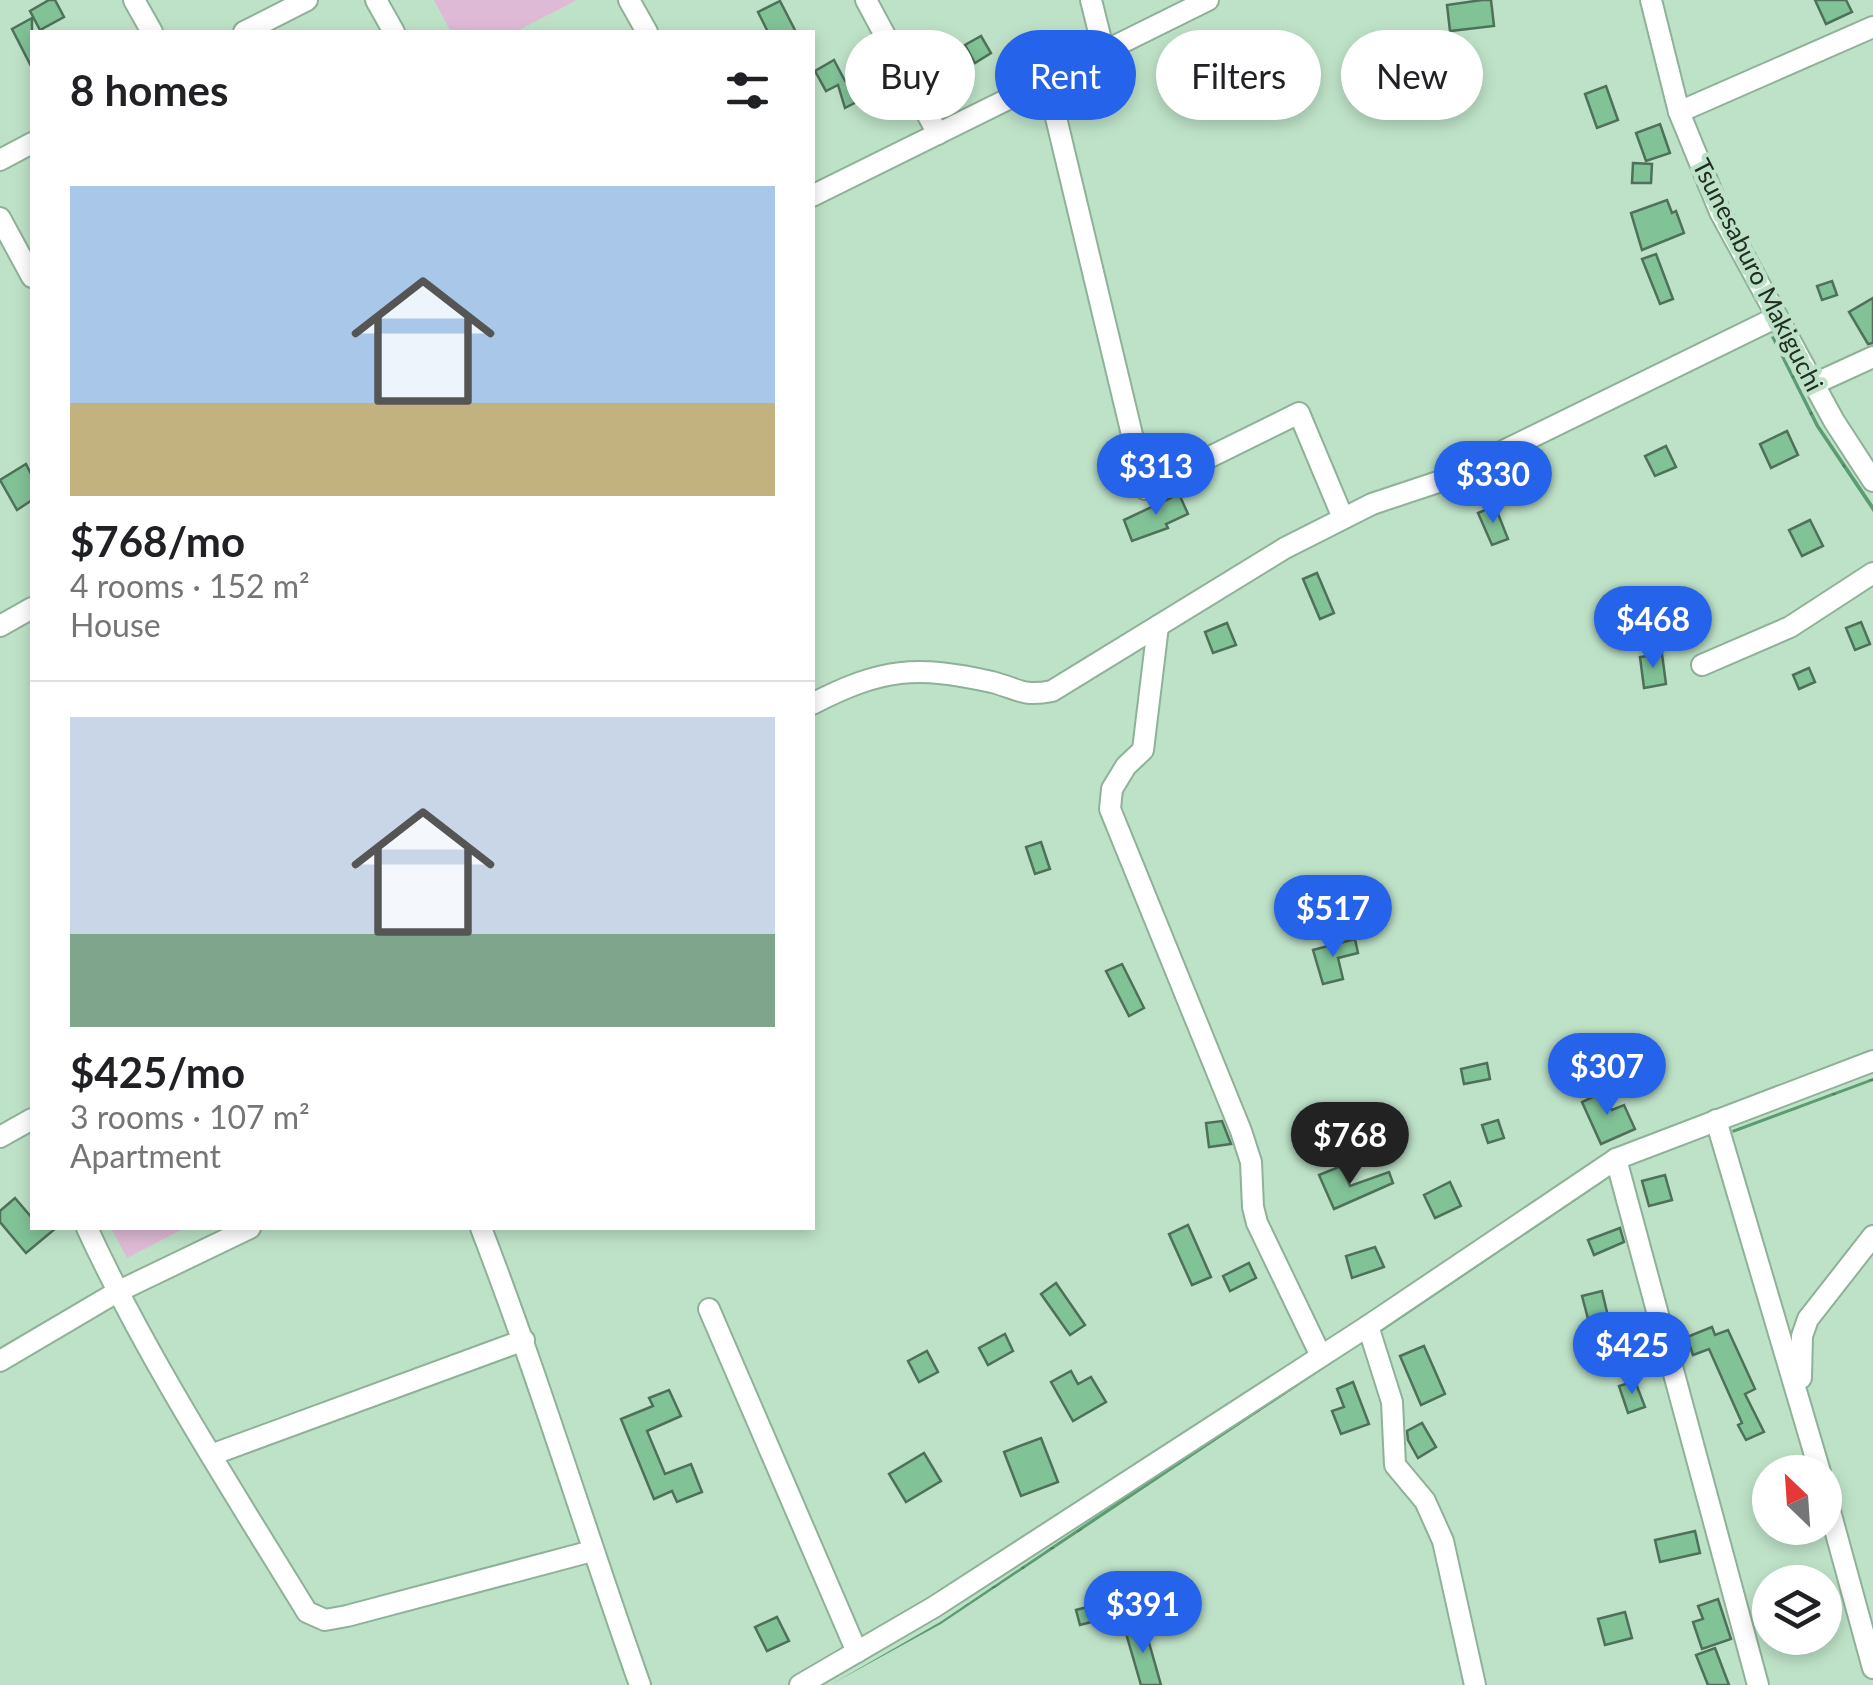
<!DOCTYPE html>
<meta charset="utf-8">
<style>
:root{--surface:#fff;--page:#f6f6f6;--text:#202124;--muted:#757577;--line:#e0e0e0;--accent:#2563eb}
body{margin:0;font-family:Lato,sans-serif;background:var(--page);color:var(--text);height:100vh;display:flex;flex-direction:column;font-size:38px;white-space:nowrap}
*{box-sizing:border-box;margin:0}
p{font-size:32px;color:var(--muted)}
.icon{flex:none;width:55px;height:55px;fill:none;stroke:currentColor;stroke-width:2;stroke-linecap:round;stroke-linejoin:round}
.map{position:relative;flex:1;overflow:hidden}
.sheet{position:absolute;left:30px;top:30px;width:785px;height:1200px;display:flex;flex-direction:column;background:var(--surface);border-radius:0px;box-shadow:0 5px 15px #0003}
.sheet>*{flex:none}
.hud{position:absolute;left:845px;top:30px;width:878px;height:90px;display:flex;gap:20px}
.needle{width:65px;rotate:335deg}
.controls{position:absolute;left:1752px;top:1455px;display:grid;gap:20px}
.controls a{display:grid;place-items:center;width:90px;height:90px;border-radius:50%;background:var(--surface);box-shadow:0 5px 15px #0003;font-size:50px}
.price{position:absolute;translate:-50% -85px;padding:0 22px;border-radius:35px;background:var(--accent);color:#fff;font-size:32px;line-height:65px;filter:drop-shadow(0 2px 5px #0008)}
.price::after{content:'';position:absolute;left:50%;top:60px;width:30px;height:22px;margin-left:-15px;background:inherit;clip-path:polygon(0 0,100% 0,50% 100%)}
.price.on{background:#222;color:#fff}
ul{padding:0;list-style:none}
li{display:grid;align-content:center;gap:20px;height:530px;padding:0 40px}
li+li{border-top:2px solid var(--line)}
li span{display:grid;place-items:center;height:310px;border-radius:0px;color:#555}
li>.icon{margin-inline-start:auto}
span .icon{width:180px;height:180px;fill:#fffc;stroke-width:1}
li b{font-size:42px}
h2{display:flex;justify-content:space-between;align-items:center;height:120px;padding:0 40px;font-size:42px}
.pill{padding:0 35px;border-radius:45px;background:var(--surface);box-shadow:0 5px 15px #0003;font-size:35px;line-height:90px}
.pill.on{background:var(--accent);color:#fff}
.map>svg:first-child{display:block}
.park{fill:#debad6}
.water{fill:url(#water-ripples)}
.building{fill:#82c297;stroke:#4f7059;stroke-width:2.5}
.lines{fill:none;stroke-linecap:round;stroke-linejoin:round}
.minor-casing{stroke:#8eb198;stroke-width:24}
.minor{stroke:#fff;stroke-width:20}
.labels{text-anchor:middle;stroke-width:9;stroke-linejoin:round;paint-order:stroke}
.street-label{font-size:25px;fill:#202e24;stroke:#bee2c8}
</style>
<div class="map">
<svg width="1873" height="1685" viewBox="0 0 1873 1685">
<defs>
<pattern id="water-ripples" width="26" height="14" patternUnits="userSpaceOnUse" patternTransform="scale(2.5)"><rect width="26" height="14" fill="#5d9c73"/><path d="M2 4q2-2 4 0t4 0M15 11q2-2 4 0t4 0" fill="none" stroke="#4c805e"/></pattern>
</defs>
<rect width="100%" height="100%" fill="#bee2c8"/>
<g class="park">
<path d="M 434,0 L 577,0 L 515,32 L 451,32 Z"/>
<path d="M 111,1228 L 185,1228 L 127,1258 Z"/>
</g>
<g class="water">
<path d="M 1774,336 L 1819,425 L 1873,505 L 1873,512 L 1816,427 L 1771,337 Z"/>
<path d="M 1873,1078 L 1873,1081 L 1733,1133 L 1732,1130 Z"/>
<path d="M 1606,1179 L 1606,1180 L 1381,1332 L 1380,1331 Z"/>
<path d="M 1362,1343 L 941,1624 L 830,1685 L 940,1622 L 1131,1493 Z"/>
</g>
<g class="building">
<path d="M 49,0 L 55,0 L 64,17 L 40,30 L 30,11 Z"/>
<path d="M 1482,0 L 1491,0 L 1494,26 L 1450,31 L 1447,5 Z"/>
<path d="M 1815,0 L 1846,0 L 1852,12 L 1826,24 Z"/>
<path d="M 780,1 L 796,32 L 768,32 L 758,12 Z"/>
<path d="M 32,18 L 32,68 L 12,29 Z"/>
<path d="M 981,36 L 991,53 L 975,63 L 965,45 Z"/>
<path d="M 1039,39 L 1051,62 L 1036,70 L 1024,46 Z"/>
<path d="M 834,60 L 845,81 L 852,78 L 862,99 L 845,108 L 838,85 L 826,91 L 815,71 Z"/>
<path d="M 1606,86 L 1618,120 L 1597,128 L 1585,94 Z"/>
<path d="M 1660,124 L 1670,153 L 1646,161 L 1636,133 Z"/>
<path d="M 1633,163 L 1652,164 L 1651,183 L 1632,183 Z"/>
<path d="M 1667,200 L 1672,213 L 1676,211 L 1684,233 L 1642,250 L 1631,213 Z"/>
<path d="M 1656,254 L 1673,299 L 1660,304 L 1642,259 Z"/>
<path d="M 1832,281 L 1837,295 L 1822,300 L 1817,286 Z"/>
<path d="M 1873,298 L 1873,343 L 1868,344 L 1849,312 Z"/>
<path d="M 1787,431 L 1798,455 L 1771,468 L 1760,444 Z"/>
<path d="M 1666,446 L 1676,467 L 1655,476 L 1645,456 Z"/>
<path d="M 26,464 L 32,476 L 32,500 L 17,510 L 0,480 Z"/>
<path d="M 1179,494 L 1188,514 L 1166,524 L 1168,528 L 1132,541 L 1124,520 Z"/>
<path d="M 1495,506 L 1508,539 L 1492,545 L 1478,513 Z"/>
<path d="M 1810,520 L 1823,546 L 1802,556 L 1789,530 Z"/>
<path d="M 1317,573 L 1334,613 L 1320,619 L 1303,579 Z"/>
<path d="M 1861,622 L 1870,644 L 1855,650 L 1846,628 Z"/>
<path d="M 1227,623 L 1236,645 L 1213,653 L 1205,632 Z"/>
<path d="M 1662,654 L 1666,684 L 1644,688 L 1640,657 Z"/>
<path d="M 1809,668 L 1815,682 L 1799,689 L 1793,675 Z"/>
<path d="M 1041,842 L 1050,869 L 1035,874 L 1026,847 Z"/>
<path d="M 1355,939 L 1358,953 L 1338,958 L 1343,979 L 1323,984 L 1313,950 Z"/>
<path d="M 1122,964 L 1144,1008 L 1129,1016 L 1106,971 Z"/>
<path d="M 1487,1063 L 1490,1079 L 1464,1084 L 1461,1069 Z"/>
<path d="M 1603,1092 L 1612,1110 L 1624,1105 L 1635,1129 L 1601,1144 L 1582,1102 Z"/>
<path d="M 1498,1120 L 1504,1138 L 1488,1143 L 1482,1125 Z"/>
<path d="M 1222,1121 L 1231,1144 L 1209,1147 L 1206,1123 Z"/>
<path d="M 1341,1166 L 1350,1186 L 1389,1172 L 1393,1183 L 1334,1209 L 1319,1175 Z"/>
<path d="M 1665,1175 L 1672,1200 L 1649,1206 L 1642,1181 Z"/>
<path d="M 1450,1182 L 1461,1206 L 1435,1218 L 1424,1195 Z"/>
<path d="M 15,1198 L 32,1218 L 32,1228 L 56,1228 L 26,1253 L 0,1222 L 0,1211 Z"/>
<path d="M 1188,1225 L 1211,1277 L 1192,1285 L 1169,1234 Z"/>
<path d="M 1620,1228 L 1624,1242 L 1594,1255 L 1588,1240 Z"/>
<path d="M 1375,1247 L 1384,1267 L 1352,1278 L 1346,1256 Z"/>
<path d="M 1249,1263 L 1256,1278 L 1230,1291 L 1223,1276 Z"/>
<path d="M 1056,1283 L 1085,1325 L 1070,1335 L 1041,1294 Z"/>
<path d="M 1602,1291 L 1611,1329 L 1592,1334 L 1582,1296 Z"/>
<path d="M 1712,1327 L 1715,1335 L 1728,1330 L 1755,1389 L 1745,1394 L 1764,1432 L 1746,1440 L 1738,1425 L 1742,1423 L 1709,1349 L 1693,1355 L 1687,1337 Z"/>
<path d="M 1005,1334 L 1013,1351 L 988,1365 L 979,1348 Z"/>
<path d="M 1650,1337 L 1657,1362 L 1637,1368 L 1639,1373 L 1625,1377 L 1616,1347 Z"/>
<path d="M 1424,1346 L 1445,1394 L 1421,1405 L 1400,1356 Z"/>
<path d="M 927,1351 L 938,1372 L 919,1382 L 908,1361 Z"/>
<path d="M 1071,1371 L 1078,1384 L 1091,1377 L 1106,1402 L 1073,1421 L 1051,1382 Z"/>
<path d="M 1635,1381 L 1645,1407 L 1628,1413 L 1619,1386 Z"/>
<path d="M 1353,1382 L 1369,1424 L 1341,1434 L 1332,1411 L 1344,1407 L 1337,1389 Z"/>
<path d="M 669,1390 L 681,1416 L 647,1431 L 665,1474 L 691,1464 L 702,1492 L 677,1502 L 672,1491 L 654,1499 L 621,1419 L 653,1406 L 649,1398 Z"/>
<path d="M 1422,1423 L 1436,1447 L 1418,1458 L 1408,1440 L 1407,1431 Z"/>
<path d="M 1041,1438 L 1058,1482 L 1021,1496 L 1004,1452 Z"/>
<path d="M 924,1453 L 941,1481 L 906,1502 L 889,1474 Z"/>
<path d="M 1695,1531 L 1700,1553 L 1660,1562 L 1655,1540 Z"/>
<path d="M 1718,1599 L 1731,1639 L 1702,1649 L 1693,1622 L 1703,1619 L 1698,1606 Z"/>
<path d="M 1091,1606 L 1095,1621 L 1080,1625 L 1076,1610 Z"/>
<path d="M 1625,1612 L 1632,1638 L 1605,1645 L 1598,1619 Z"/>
<path d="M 777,1617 L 789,1641 L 767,1651 L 755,1627 Z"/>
<path d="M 1144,1625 L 1161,1685 L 1141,1685 L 1125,1630 Z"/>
<path d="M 1715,1648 L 1729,1685 L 1708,1685 L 1696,1655 Z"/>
</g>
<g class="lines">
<defs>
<g id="minor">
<path d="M 134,0 L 152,32"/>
<path d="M 376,0 L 394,32"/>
<path d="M 629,0 L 647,32"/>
<path d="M 866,0 L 938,134"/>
<path d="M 1091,0 L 1104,52"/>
<path d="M 1651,0 L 1679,112 L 1720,212 L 1834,421 L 1873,481"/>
<path d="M 244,32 L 307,0"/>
<path d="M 1047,80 L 1145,489 L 1299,413 L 1343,518"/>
<path d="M 1679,112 L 1873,27"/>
<path d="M 0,160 L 32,143"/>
<path d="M 812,196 L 1208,0"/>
<path d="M 0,218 L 32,277"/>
<path d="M 1814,384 L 1873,357"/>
<path d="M 0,626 L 32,608"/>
<path d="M 1158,626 L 1143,750 L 1126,766 L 1112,789 L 1110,809 L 1241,1131 L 1251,1162 L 1253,1207 L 1257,1223 L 1321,1356"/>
<path d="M 1702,665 L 1790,627 L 1873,573"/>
<path d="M 812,704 C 882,668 916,665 992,682 C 1019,689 1022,697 1052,691 L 1285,548 L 1372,504 L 1444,480 L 1777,317"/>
<path d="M 1716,1120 L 1820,1472"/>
<path d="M 0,1137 L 32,1119"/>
<path d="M 1616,1159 L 1758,1685"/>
<path d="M 87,1228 C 149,1362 230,1486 307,1612 L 325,1620 L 347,1616 L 592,1551"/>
<path d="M 481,1228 C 539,1378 586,1533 640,1685"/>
<path d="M 709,1309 L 857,1652"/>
<path d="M 1368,1326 L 1392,1402 L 1395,1465 L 1425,1501 L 1443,1541 L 1475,1685"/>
<path d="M 0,1361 L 117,1292 L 250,1228"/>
<path d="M 1801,1378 L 1802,1336 L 1808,1319 L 1873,1236"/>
<path d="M 211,1455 L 524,1340"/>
<path d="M 1825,1493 L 1873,1668"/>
<path d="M 800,1685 L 934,1607 L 1368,1326 L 1616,1159 L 1873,1061"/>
</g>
</defs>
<use href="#minor" class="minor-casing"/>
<use href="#minor" class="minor"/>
</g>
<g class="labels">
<g class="street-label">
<text transform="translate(1758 275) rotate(63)" y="9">Tsunesaburo Makiguchi</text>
</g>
</g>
</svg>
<div class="controls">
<a><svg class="needle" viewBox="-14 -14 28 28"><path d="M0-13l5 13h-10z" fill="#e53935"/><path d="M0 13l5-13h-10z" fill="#757577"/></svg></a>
<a><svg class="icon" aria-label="layers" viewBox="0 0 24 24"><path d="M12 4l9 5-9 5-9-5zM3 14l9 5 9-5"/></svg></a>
</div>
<b class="price" style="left:1156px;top:518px">$313</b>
<b class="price" style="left:1493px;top:526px">$330</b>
<b class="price" style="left:1653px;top:671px">$468</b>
<b class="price" style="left:1333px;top:960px">$517</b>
<b class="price" style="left:1607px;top:1118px">$307</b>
<b class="price on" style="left:1350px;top:1187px">$768</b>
<b class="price" style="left:1632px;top:1397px">$425</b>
<b class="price" style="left:1143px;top:1656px">$391</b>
<div class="hud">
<a class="pill">Buy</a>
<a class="pill on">Rent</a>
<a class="pill">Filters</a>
<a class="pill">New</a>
</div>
<section class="sheet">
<h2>8 homes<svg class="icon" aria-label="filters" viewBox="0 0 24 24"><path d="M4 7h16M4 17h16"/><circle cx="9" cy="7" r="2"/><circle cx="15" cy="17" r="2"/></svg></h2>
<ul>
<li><span style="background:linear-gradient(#a9c7e8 70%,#c2b280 0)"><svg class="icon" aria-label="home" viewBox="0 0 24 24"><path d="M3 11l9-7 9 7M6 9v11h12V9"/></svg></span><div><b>$768/mo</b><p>4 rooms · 152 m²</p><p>House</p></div></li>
<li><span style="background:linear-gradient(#c9d6e8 70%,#7fa58c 0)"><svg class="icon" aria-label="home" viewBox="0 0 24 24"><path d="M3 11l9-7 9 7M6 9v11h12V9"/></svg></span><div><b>$425/mo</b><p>3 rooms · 107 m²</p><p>Apartment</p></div></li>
</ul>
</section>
</div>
